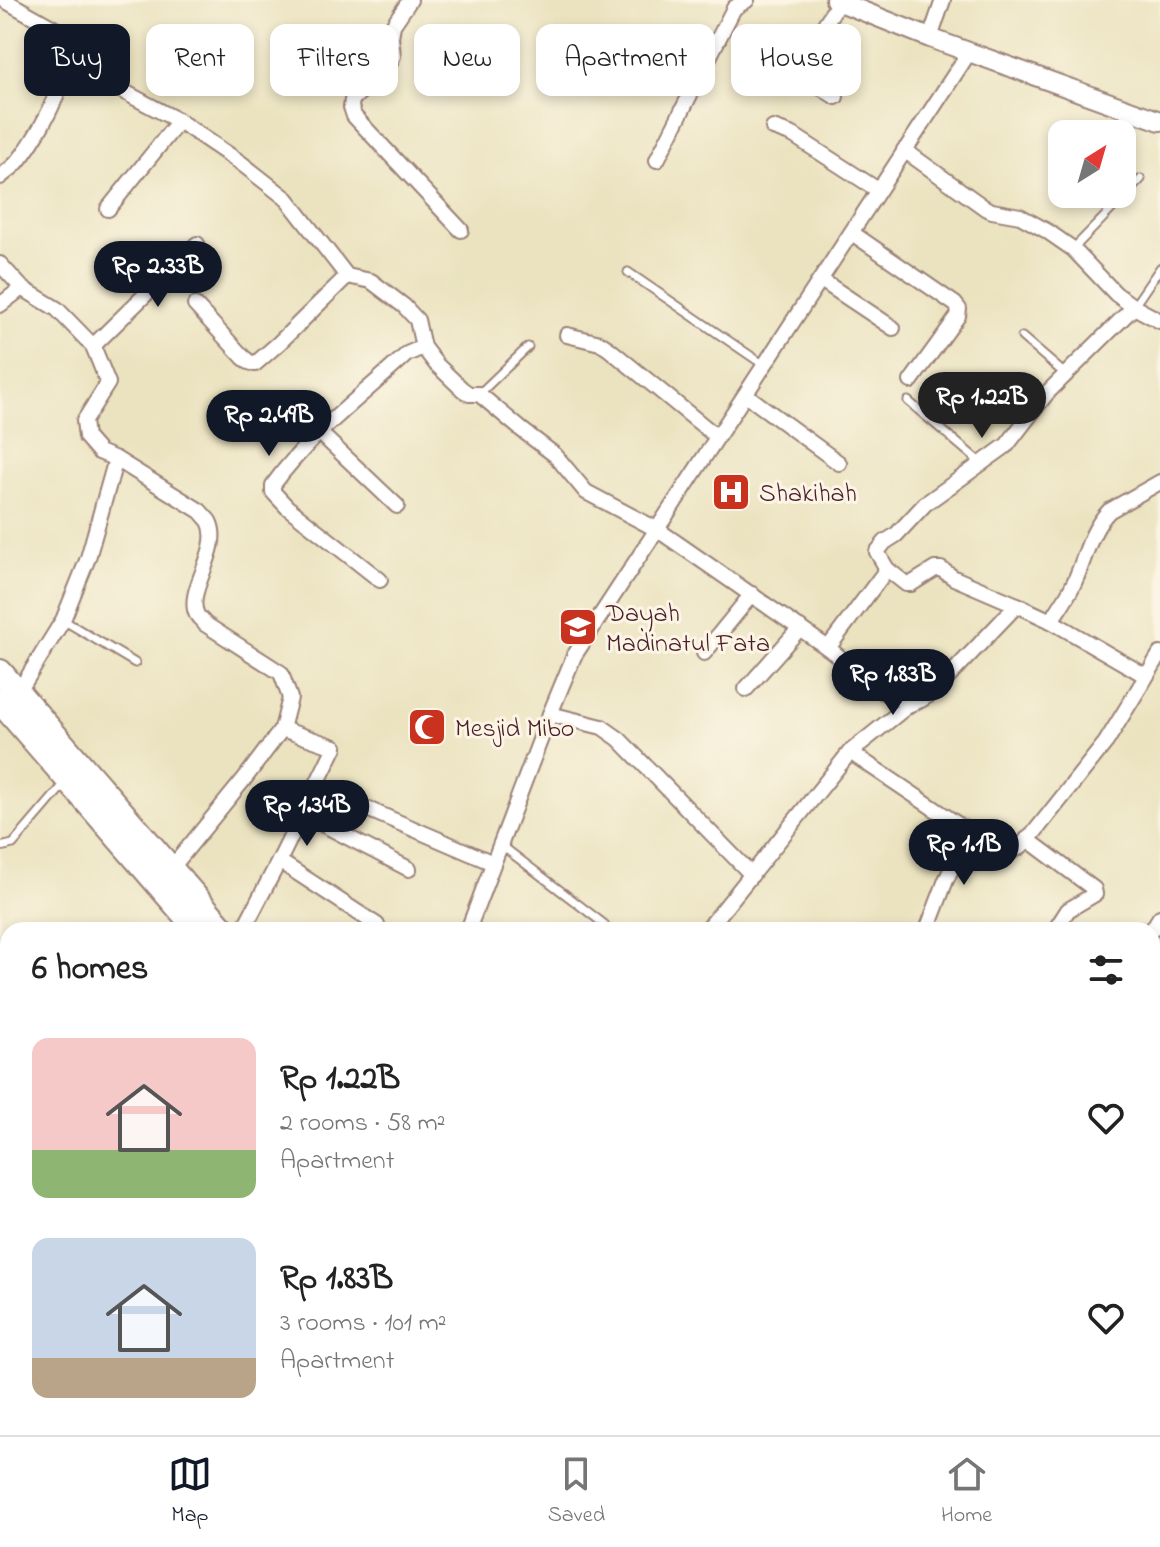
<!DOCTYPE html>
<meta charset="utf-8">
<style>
:root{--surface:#fff;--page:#f6f6f6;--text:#222;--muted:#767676;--line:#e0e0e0;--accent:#111827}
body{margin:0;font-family:"Indie Flower",sans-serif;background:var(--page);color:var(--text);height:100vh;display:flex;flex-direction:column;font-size:30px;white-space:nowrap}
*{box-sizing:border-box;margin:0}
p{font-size:26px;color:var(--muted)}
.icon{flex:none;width:44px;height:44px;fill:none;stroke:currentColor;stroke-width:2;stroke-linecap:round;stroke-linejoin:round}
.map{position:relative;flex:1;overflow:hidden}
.side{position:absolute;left:0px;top:922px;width:1160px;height:514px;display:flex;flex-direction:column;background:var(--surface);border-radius:24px 24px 0 0;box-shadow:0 4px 12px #0003}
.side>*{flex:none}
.guide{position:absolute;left:24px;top:24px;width:1112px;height:72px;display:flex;gap:16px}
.needle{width:52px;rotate:37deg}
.fabs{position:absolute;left:1048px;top:120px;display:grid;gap:16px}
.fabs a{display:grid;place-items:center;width:88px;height:88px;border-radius:16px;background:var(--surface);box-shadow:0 4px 12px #0003;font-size:40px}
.price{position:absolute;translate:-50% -68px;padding:0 18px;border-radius:28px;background:var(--accent);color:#fff;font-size:26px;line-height:52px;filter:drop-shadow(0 2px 4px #0008)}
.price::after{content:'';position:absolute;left:50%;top:48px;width:24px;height:18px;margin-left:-12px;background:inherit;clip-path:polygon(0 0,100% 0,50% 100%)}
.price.current{background:#222;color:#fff}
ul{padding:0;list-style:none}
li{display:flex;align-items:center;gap:24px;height:200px;padding:0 32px}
li span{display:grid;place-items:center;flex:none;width:224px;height:160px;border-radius:16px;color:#555}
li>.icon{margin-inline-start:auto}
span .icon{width:96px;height:96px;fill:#fffc;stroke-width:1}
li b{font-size:34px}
h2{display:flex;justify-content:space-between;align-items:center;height:96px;padding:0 32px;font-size:34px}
.tag{padding:0 28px;border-radius:16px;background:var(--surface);box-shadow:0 4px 12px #0003;font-size:28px;line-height:72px}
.tag.current{background:var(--accent);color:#fff}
.menu{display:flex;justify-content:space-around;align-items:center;height:112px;border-top:2px solid var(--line);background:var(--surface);font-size:22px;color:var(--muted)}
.menu a{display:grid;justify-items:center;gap:4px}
.menu .current{color:var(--accent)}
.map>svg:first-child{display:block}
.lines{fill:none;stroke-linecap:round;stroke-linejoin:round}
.lane-casing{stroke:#9a8176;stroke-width:11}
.street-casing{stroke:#9a8176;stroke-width:18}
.secondary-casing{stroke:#9a8176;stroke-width:22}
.highway-casing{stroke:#9a8176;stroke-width:28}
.lane{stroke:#fff;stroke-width:7}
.street{stroke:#fff;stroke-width:14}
.secondary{stroke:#fff;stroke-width:18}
.highway{stroke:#fff;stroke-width:24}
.labels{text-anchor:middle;stroke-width:6;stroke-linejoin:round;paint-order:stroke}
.poi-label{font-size:26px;fill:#4a1f2b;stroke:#fcf5e5;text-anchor:start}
</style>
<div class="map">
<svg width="1160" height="1435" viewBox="0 0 1160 1435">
<rect width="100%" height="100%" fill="#fcf5e5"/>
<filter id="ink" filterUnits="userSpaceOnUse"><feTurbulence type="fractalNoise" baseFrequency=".0125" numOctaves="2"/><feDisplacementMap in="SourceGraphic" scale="16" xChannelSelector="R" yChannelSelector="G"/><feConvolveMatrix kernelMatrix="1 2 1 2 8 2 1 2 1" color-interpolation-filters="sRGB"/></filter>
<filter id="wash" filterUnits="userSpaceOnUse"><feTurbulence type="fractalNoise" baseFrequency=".006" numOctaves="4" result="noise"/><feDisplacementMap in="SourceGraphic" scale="32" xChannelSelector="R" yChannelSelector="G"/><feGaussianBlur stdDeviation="1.8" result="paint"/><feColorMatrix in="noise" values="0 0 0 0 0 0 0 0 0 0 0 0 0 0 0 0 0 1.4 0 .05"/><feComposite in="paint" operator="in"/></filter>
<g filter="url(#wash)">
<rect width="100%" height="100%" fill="#ebe3c0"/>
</g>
<g filter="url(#ink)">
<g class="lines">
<defs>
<g id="lane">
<path d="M 1073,249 L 1141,179"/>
<path d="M 628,272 L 764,365"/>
<path d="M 1134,306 L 1160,268"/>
<path d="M 1022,337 L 1065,374"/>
<path d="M 479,394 L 528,347"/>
<path d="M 908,401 L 981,463"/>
<path d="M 63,620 L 135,663"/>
<path d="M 501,845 L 604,924"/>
<path d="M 0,847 L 13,844 L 66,782"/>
<path d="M 1132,1428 L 1142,1435"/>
<path d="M 672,1435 L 676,1428"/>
<path d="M 1060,1435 L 1069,1428"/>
</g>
<g id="street">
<path d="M 410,0 L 393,25 L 391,37 L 393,56 L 389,64 L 352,100 L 351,107 L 354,116 L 461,230"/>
<path d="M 930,38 L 943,0"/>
<path d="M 66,61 L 179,121 L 241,163 L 287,199 L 347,276 L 371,281 L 404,306 L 417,320 L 423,347 L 436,364 L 462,389 L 469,394 L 479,394 L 522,430 L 555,455 L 586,492 L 658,530 L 828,648 L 882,691 L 910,704 L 921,700 L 935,691 L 1017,605 L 1051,621 L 1146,676"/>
<path d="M 836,97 C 822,88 805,81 799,65 L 839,2"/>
<path d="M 773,128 L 793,135 L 878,190"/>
<path d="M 904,150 L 985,208 L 992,211 L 1020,216 L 1047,231 L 1073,249 L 1116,294 L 1134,307 L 1160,321"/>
<path d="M 657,160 L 734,8 L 747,0"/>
<path d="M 0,177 C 6,172 14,167 19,160 C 39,135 83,61 59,31 L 4,0"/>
<path d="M 108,209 L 179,121"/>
<path d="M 852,233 L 955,304 L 959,309 L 958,316 L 911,381"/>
<path d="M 0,264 L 22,288 L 57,309 L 93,346 L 108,383 L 84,421 L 86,437 L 99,452 L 116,459 L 200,511 C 201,512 208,520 209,521 C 224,549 184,591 197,615 C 197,616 205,623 205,624 L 281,673 L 290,698 L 282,729"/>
<path d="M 821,280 L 893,328"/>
<path d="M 0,305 L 22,288"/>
<path d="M 195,305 L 243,357 L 249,362 L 255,364 L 279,343 L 347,276"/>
<path d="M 567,335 L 600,343 L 609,349 L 717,437"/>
<path d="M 93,346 L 197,244"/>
<path d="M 746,395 L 839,463"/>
<path d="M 320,433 L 397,506"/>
<path d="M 380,580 L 287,507 L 273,492 L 273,485 C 309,435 362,396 407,354 L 423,347"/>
<path d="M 1017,605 L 954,578 L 941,569 L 935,569 L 911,584 L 906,584 L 887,569 L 877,552 L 885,542 L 896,535 L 925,504 L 1007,445 L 1047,393 L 1134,307"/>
<path d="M 1051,621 C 1058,610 1066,599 1072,587 C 1085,562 1088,533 1109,511 L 1160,482"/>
<path d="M 828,648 L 887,569"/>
<path d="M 704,653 L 752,594"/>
<path d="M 746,689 L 800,628"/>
<path d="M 18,693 L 63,620 L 88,558 L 116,459"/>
<path d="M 550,714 L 602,727 L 619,739 L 752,875"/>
<path d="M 850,752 L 969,832 L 1013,851 L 1020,847 L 1033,834 L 1106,742 L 1160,654"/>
<path d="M 316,787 L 493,863"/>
<path d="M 303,814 L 409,869"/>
<path d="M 1027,839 L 1094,889 L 1095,894 L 1068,910 L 1055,930"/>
<path d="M 279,861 L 377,925"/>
<path d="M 170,870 L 245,778 L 282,729 L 335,747 L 279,861 L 243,930"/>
<path d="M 468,930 L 550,714 L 574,656 L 970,51"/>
<path d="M 707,930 L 850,752 L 910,704"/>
<path d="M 927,930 L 946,880 L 969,832"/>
<path d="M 1152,930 L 1160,917"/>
<path d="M 1152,1002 L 1160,1007"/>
<path d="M 0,1023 L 8,1028"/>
<path d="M 1152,1098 L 1160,1103"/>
<path d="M 1152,1180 L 1160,1173"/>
<path d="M 0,1367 L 8,1373"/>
<path d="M 0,1403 L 8,1393"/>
<path d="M 58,1428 L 68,1435"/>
<path d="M 971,1428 L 979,1432 L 981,1430"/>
<path d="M 870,1435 L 876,1428"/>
<path d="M 939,1435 L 949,1428"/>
</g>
<path id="secondary" d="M 835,0 L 930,38 L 1160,121"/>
<g id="highway">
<path d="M 0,672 L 224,930"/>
<path d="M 0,701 L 198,930"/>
<path d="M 608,1428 L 613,1435"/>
<path d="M 637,1428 L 642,1435"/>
</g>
</defs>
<use href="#lane" class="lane-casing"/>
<use href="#street" class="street-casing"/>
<use href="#secondary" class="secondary-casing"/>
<use href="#highway" class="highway-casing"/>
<use href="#lane" class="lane"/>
<use href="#street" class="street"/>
<use href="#secondary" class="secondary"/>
<use href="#highway" class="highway"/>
</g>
</g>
<defs>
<symbol id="hospital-square" viewBox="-11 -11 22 22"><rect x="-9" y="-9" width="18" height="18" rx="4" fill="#c8321e" stroke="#fcf5e5"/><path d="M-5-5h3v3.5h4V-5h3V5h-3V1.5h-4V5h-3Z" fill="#fff"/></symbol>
<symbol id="school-square" viewBox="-11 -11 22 22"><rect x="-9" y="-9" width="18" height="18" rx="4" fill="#c8321e" stroke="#fcf5e5"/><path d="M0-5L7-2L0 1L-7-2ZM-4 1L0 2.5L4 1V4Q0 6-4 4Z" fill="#fff"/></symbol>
<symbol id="mosque-square" viewBox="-11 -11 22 22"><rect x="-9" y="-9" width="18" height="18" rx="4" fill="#c8321e" stroke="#fcf5e5"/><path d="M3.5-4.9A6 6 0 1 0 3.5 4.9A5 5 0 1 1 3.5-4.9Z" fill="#fff"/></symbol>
</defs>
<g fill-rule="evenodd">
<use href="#hospital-square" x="709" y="470" width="44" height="44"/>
<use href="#school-square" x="556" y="605" width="44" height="44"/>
<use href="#mosque-square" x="405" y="705" width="44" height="44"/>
</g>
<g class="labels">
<g class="poi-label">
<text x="759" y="501">Shakihah</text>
<text x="606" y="621">Dayah<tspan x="606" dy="30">Madinatul Fata</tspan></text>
<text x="455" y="736">Mesjid Mibo</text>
</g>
</g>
</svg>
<div class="fabs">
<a><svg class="needle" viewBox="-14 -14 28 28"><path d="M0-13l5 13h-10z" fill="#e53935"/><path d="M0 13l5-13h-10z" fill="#767676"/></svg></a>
</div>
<b class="price" style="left:158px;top:309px">Rp 2.33B</b>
<b class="price current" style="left:982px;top:440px">Rp 1.22B</b>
<b class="price" style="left:269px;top:458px">Rp 2.49B</b>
<b class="price" style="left:893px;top:717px">Rp 1.83B</b>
<b class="price" style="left:307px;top:848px">Rp 1.34B</b>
<b class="price" style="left:964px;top:887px">Rp 1.1B</b>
<div class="guide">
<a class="tag current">Buy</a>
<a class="tag">Rent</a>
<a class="tag">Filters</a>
<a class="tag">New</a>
<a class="tag">Apartment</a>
<a class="tag">House</a>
</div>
<section class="side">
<h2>6 homes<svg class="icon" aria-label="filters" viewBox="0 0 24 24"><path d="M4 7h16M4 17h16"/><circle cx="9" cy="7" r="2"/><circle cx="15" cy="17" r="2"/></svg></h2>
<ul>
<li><span style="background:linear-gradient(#f6c9c9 70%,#8fb573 0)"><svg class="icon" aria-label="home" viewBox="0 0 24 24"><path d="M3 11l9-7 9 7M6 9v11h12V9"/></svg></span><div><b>Rp 1.22B</b><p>2 rooms · 58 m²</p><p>Apartment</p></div><svg class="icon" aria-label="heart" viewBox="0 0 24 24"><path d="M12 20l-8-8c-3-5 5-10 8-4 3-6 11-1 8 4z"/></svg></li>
<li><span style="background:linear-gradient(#c9d6e8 75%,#b9a48a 0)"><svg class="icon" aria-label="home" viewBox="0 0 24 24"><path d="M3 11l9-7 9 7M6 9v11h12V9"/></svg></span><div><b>Rp 1.83B</b><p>3 rooms · 101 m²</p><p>Apartment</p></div><svg class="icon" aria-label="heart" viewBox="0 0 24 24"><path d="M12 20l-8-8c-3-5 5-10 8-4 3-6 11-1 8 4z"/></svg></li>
</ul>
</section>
</div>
<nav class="menu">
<a class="current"><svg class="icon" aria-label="map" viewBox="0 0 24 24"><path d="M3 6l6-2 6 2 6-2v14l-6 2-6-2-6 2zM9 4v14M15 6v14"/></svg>Map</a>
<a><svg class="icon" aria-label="saved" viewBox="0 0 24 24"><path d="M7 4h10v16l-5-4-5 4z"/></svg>Saved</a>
<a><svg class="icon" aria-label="home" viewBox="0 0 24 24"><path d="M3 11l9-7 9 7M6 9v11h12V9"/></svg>Home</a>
</nav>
